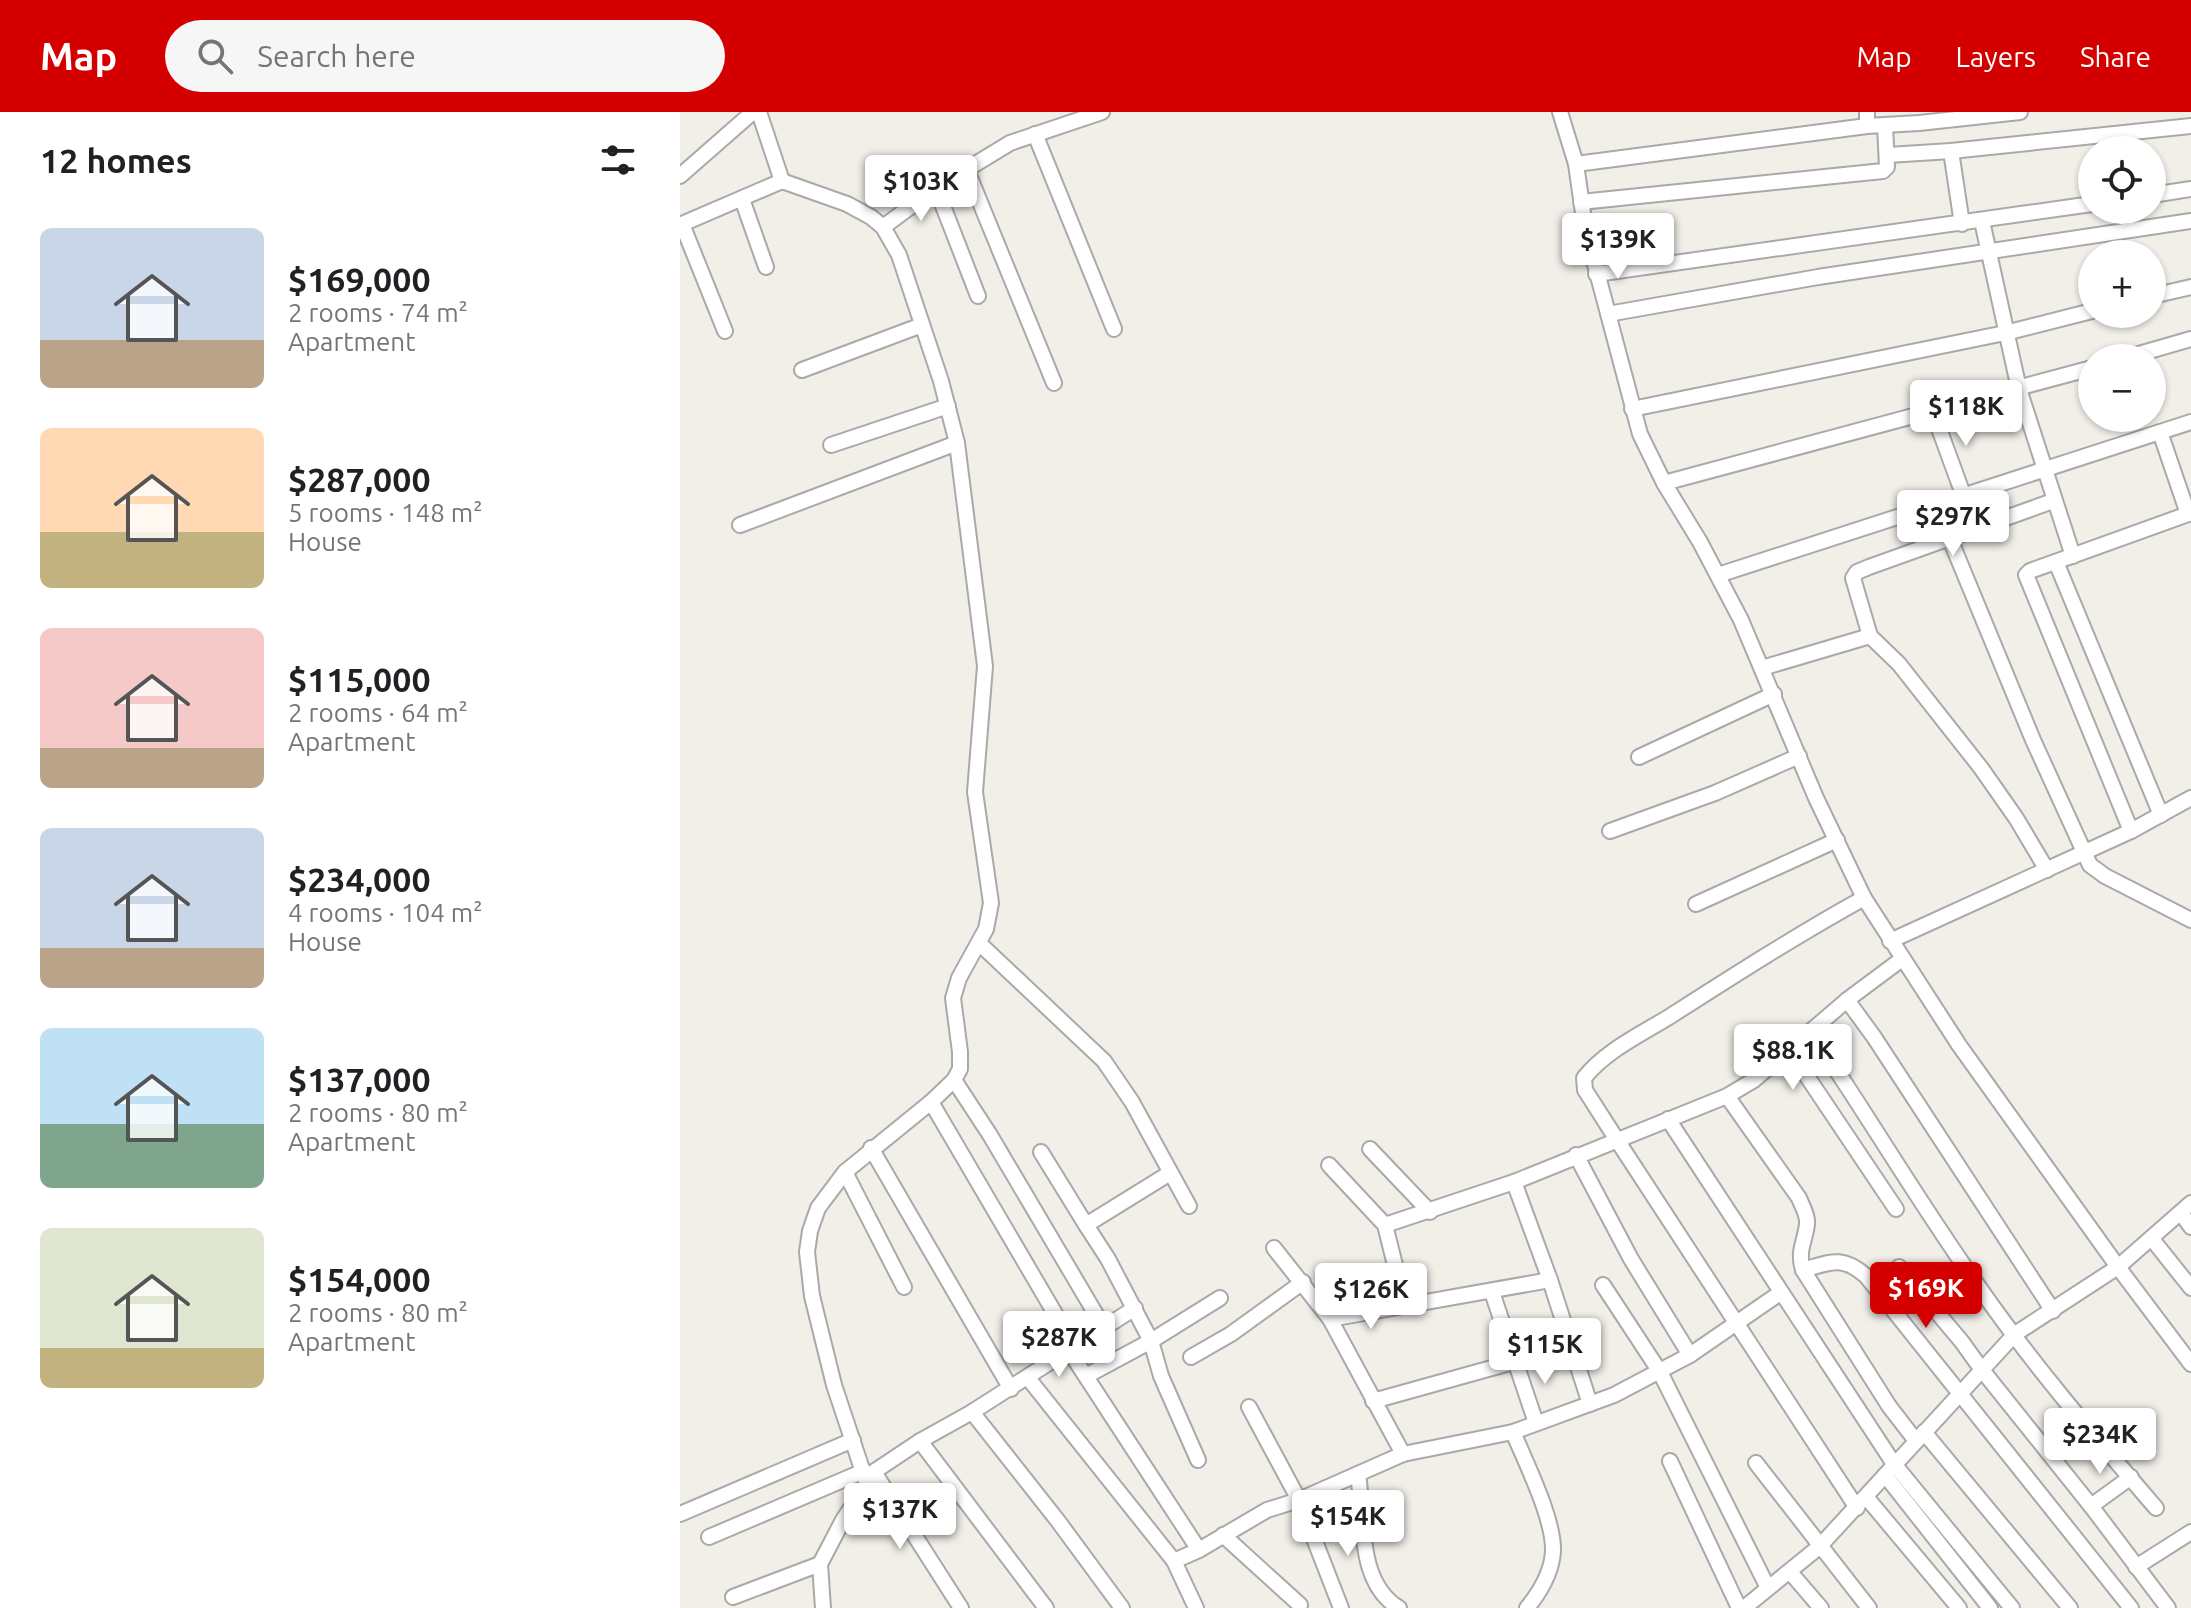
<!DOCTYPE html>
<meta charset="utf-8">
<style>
:root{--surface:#fff;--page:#f6f6f6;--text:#202124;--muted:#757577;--accent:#d40000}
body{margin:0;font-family:Ubuntu,sans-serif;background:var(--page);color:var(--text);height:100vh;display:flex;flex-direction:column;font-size:30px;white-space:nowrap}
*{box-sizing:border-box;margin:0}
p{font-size:26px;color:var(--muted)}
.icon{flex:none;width:44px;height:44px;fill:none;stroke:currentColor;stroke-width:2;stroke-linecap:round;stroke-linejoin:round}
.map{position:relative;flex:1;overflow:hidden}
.sheet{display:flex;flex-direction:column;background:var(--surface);width:680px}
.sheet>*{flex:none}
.tools{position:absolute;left:1398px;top:24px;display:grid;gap:16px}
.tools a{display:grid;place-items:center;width:88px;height:88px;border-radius:50%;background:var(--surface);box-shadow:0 2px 6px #0004;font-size:40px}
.price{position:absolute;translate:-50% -68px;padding:0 18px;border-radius:8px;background:#fff;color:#222;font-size:26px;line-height:52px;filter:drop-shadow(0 2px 4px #0008)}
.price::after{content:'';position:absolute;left:50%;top:48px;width:24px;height:18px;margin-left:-12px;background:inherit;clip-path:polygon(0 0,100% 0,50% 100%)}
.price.on{background:var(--accent);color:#fff}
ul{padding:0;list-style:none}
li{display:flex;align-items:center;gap:24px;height:200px;padding:0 40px}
li span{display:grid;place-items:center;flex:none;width:224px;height:160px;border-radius:12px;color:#555}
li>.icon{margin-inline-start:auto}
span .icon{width:96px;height:96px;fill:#fffc;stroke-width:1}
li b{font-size:34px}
h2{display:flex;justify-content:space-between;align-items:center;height:96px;padding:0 40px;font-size:34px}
header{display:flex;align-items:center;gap:48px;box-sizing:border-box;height:112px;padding:0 40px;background:var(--accent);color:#fff}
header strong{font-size:38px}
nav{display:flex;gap:44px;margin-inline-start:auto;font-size:28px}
.search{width:560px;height:72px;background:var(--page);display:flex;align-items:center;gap:20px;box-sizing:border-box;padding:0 28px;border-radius:44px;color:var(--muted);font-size:30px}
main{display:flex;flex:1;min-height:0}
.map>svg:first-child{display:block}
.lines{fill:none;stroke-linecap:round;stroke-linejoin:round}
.street-casing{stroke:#a9a9a9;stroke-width:18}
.street{stroke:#fff;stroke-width:14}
</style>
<header>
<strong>Map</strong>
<div class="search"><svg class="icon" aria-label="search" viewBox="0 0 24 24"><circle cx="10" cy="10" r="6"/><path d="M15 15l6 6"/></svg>Search here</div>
<nav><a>Map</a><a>Layers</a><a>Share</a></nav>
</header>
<main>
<section class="sheet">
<h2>12 homes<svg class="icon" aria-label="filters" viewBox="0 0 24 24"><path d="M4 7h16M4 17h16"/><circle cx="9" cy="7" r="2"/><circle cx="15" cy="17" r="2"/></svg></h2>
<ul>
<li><span style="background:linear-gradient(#c9d6e8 70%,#b9a48a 0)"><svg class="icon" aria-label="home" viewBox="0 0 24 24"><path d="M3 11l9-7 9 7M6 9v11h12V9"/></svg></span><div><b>$169,000</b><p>2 rooms · 74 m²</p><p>Apartment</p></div></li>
<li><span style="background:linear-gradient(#ffd9b3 65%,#c2b280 0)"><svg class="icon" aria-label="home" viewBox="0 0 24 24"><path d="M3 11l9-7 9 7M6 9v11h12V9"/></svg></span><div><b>$287,000</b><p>5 rooms · 148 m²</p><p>House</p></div></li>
<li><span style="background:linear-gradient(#f6c9c9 75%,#b9a48a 0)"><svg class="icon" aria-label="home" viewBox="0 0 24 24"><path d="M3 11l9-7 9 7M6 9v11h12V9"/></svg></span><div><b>$115,000</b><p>2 rooms · 64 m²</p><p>Apartment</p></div></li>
<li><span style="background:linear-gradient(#c9d6e8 75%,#b9a48a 0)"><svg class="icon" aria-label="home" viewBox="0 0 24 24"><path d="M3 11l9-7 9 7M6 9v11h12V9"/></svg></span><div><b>$234,000</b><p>4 rooms · 104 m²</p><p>House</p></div></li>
<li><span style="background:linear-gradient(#bfe0f5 60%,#7fa58c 0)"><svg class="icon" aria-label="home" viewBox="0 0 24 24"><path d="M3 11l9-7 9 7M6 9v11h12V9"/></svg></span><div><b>$137,000</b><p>2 rooms · 80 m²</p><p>Apartment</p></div></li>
<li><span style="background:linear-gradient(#dfe7d0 75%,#c2b280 0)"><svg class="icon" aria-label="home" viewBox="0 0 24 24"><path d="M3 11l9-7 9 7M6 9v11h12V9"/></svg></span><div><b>$154,000</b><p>2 rooms · 80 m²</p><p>Apartment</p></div></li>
</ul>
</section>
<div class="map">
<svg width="1511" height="1496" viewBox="0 0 1511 1496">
<rect width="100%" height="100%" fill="#f2efe9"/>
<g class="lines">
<defs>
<g id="street">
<path d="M 79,0 L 102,69"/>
<path d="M 880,0 L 896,52"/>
<path d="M 1187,0 L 1187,14 L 1239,11 L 1340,0"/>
<path d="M 1187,14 L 896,52 L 905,115 L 960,322 L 984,371 L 1020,430 L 1061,508 L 1136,686 L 1184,786 L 1279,933 L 1438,1155 L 1511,1252"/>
<path d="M 355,22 L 434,217"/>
<path d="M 1271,39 L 1282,112"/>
<path d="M 1208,43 L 1271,39 L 1511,14"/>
<path d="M 286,56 L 374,271"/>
<path d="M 0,64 L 73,0"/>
<path d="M 1472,83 L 1511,77"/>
<path d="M 62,87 L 86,155"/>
<path d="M 901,90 L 1203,59 L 1207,55 L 1205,13"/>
<path d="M 1302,109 L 1339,277 L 1393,444"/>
<path d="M 203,115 L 256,76"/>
<path d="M 916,162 L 1412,92"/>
<path d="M 298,184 L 256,76 L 330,31 L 422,0"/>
<path d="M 1472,184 L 1511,175"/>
<path d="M 928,202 L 1138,165 L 1511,109"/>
<path d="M 45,219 L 2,112 L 102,69 L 167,92 L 191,105 L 203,115 L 219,143 L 261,269 L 277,331 L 305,554 L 295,680 L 311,791 L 306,817 L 279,866 L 273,886 L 280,940 L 280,957 L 274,968 L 251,990 L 165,1060 L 138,1096 L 130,1119 L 127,1140 L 132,1184 L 154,1273 L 187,1372 L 163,1408 L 140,1452 L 143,1496"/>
<path d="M 1445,246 L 1511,227"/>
<path d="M 122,258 L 242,213"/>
<path d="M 952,297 L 1325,221 L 1412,199"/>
<path d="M 1253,300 L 1284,385"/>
<path d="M 1480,320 L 1508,402"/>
<path d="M 151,333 L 268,294"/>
<path d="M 984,371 L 1412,256"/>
<path d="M 60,413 L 277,331"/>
<path d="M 1270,427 L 1353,628 L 1410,753 L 1425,764 L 1511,808"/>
<path d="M 1376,450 L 1481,703"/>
<path d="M 1038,463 L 1511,310"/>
<path d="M 1082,556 L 1190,524"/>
<path d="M 959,645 L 1094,582"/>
<path d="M 930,719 L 1035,681 L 1119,644"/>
<path d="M 1451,719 L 1346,463 L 1350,459 L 1511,401"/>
<path d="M 1367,758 L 1336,706 L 1301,656 L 1219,552 L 1190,524 L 1173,466 L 1177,460 L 1189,455 L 1373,389"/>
<path d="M 1016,792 L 1157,728"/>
<path d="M 1210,829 L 1451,719 L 1511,686"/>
<path d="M 299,831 L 424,949 L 452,990 L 509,1094"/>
<path d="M 1167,888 L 1194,925 L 1373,1199"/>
<path d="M 1131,920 C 1189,1005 1241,1094 1301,1178 C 1354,1254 1416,1326 1476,1396"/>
<path d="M 1110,939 L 1216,1097"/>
<path d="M 274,968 L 310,1023 L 424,1216"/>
<path d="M 1047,984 L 1119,1086 C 1122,1094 1128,1103 1127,1112 C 1125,1130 1117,1139 1123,1158 L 1209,1294 L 1236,1329"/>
<path d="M 251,990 L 394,1234"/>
<path d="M 988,1007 L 1214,1352 L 1332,1496"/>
<path d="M 191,1036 L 331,1277"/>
<path d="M 690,1037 L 750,1100"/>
<path d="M 361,1040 L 406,1113 L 490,1061"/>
<path d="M 896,1043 L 951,1147 L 1010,1243"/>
<path d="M 649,1053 L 705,1113 L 725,1193"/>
<path d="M 165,1060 L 224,1175"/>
<path d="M 834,1070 L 870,1168 L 910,1292"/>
<path d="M 1501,1101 L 1511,1115"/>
<path d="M 406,1113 L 428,1147 L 471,1229 L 481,1264 L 518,1348"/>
<path d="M 705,1113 L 834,1070 L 1047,984 L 1074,968 L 1167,888 L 1222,847"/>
<path d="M 1472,1127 L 1511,1176"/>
<path d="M 594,1136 L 650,1207 L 723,1342"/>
<path d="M 1219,1155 L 1282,1230 L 1302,1258 L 1411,1394 L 1488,1496"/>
<path d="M 1123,1158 C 1151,1150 1162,1143 1186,1164 L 1451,1496"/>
<path d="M 923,1173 L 980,1260 L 1088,1476"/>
<path d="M 812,1180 L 856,1311"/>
<path d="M 650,1207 L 870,1168"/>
<path d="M 388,1237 L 519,1438"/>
<path d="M 511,1245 L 551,1222 L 623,1170"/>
<path d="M 406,1264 L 471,1229 L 540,1186"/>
<path d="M 348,1266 L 494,1449 L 516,1496"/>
<path d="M 693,1289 L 837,1249"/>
<path d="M 569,1295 L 619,1388 L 661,1496"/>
<path d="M 292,1300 L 455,1196"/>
<path d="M 833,1320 C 846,1351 874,1407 873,1439 C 872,1460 860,1480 847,1496"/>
<path d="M 1244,1320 L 1390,1496"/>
<path d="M 240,1329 L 366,1496"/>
<path d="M 990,1349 L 1059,1496"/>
<path d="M 1076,1351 L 1189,1496"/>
<path d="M 194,1360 L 281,1496"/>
<path d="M 678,1362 C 685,1406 676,1470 719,1496"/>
<path d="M 1205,1363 L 1310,1496"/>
<path d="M 186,1365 L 240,1329 L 292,1300 L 378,1409 L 442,1496"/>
<path d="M 1187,1386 L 1279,1496"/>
<path d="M 1411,1394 L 1451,1365"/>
<path d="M 1177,1396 L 937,1028 L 905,978 L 904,966 C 924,940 961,922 989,905 C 1053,864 1117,823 1184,786"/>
<path d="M 0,1402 L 173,1328"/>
<path d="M 543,1423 L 620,1493"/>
<path d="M 29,1425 L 184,1359"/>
<path d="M 494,1449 L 519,1438 L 587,1398 L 619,1388 L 723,1342 L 833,1320 L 934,1283 L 1010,1243 L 1100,1181"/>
<path d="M 1456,1455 L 1511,1420"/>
<path d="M 1110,1460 L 1141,1496"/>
<path d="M 53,1485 L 140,1452"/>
<path d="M 1064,1496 L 1139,1435 L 1335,1222 L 1438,1155 L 1511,1091"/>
</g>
</defs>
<use href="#street" class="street-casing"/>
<use href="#street" class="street"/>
</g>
</svg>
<div class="tools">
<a><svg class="icon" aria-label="locate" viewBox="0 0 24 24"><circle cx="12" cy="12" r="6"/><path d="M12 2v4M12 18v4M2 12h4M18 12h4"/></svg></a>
<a>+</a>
<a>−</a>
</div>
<b class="price" style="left:241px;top:111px">$103K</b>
<b class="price" style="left:938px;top:169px">$139K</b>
<b class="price" style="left:1286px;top:336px">$118K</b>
<b class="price" style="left:1273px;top:446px">$297K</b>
<b class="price" style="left:1113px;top:980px">$88.1K</b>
<b class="price on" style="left:1246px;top:1218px">$169K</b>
<b class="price" style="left:691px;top:1219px">$126K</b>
<b class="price" style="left:379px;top:1267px">$287K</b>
<b class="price" style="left:865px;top:1274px">$115K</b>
<b class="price" style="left:1420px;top:1364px">$234K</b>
<b class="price" style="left:220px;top:1439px">$137K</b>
<b class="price" style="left:668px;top:1446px">$154K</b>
</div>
</main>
